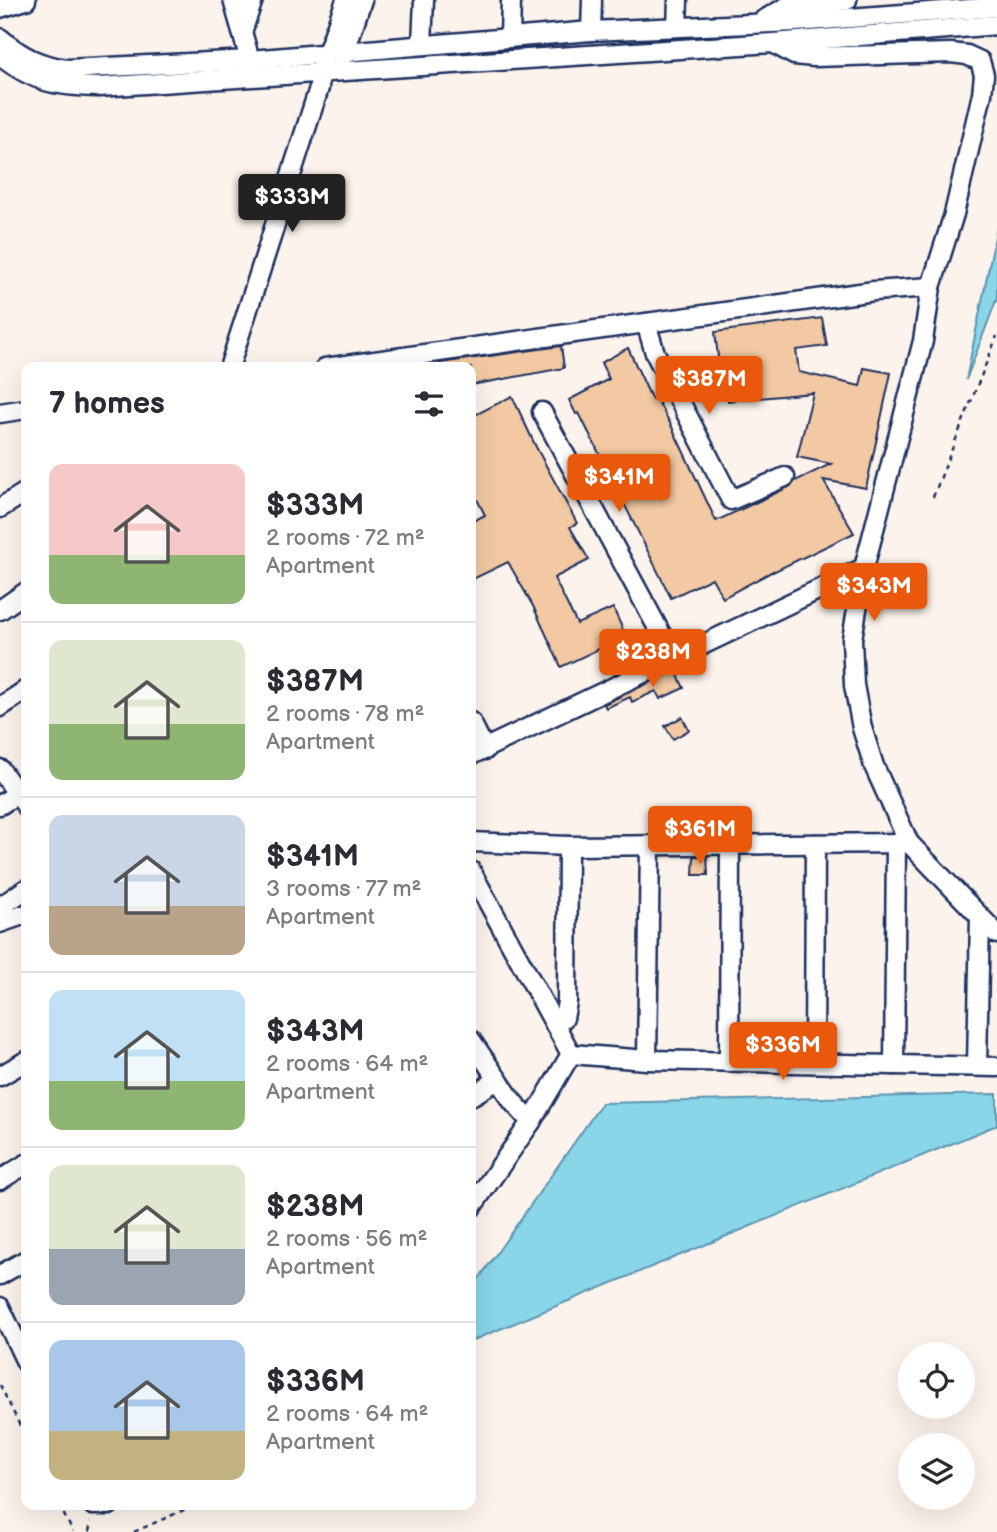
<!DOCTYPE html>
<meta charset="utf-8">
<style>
:root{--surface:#fff;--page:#f7f7f7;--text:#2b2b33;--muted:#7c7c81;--line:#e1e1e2;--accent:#ea580c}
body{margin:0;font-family:"Balsamiq Sans",sans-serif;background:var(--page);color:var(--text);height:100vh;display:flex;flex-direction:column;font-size:26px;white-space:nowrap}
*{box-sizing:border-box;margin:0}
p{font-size:23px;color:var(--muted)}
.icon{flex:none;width:38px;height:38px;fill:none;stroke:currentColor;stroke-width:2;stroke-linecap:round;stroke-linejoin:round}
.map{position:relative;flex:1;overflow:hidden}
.panel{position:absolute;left:21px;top:362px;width:455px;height:1148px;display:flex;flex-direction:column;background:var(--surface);border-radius:14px;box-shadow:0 7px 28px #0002}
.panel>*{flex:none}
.tools{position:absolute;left:898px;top:1342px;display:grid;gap:14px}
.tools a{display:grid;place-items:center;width:77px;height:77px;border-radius:50%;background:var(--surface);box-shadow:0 7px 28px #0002;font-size:35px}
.price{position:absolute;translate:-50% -60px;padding:0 16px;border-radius:7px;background:var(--accent);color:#fff;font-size:23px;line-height:46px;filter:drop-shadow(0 2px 4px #0008)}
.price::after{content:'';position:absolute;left:50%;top:42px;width:21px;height:16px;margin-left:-10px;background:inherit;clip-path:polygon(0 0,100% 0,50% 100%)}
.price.current{background:#222;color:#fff}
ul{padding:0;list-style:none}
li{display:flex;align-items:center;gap:21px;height:175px;padding:0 28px}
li+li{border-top:2px solid var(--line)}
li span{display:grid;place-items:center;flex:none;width:196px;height:140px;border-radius:14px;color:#555}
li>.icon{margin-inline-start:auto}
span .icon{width:84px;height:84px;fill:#fffc;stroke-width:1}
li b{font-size:30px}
h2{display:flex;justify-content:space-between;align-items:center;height:84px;padding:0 28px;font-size:30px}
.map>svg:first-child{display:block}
.water{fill:#89d6e8;stroke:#5d93b1;stroke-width:2}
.building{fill:#f2c9a2;stroke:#1b2f5e;stroke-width:2}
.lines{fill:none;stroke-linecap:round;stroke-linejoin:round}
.minor-casing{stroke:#1b2f5e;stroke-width:23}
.path{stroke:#1b2f5e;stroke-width:2.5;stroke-dasharray:5 5;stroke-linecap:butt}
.minor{stroke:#fff;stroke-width:18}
</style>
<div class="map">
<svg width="997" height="1532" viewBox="0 0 997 1532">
<rect width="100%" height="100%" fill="#fcf4ec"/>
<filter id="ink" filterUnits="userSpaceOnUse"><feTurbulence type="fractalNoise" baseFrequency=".0143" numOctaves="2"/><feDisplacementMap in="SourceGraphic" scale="14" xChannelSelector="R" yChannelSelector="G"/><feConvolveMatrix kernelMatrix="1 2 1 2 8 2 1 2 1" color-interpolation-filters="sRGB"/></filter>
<g filter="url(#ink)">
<g class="water">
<path d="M 997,227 L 997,298 L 966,380 Z"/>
<path d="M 997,1094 L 997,1125 L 471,1341 L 471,1290 L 602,1103 Z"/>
</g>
<g class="building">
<path d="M 822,318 L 827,346 L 796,350 L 799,372 L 860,386 L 864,368 L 891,373 L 866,488 L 823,480 L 854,533 L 773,572 L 773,571 L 723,598 L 712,578 L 671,598 L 579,413 L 576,414 L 569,400 L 609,379 L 601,363 L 628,348 L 652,400 L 656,398 L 671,425 L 716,521 L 789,487 L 795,481 L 831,464 L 797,457 L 813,393 L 728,401 L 727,390 L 704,402 L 692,380 L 719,365 L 715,332 Z"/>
<path d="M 561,346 L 564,368 L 471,385 L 471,368 L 440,368 L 440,363 Z"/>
<path d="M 512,396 L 536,447 L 577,523 L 570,527 L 589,560 L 554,578 L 577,624 L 613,608 L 626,636 L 561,667 L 533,606 L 508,562 L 471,580 L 471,522 L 485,515 L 471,487 L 471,417 Z"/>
<path d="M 674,671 L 676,671 L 684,688 L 660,699 L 656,691 L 632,702 L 630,697 L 606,708 L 604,704 Z"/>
<path d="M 682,717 L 689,730 L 673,739 L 665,726 Z"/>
<path d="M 694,856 L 707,856 L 708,875 L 693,875 Z"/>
</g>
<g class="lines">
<defs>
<g id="minor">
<path d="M 233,0 L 250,60"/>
<path d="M 0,8 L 26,0"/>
<path d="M 762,21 L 786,7 L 847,0"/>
<path d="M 677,27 L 678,0"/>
<path d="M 591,31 L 592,0"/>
<path d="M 242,32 L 253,0"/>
<path d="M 0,38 C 22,57 39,65 67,69 L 250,60 L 591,31 L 795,22 L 997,7"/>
<path d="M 510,38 L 511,0"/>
<path d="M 773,43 L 794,55 L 814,57 L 951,53 L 967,55 L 980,61 L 984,75 L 982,94 L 954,214 L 931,287 L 923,341 L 864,568 L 852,639 L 854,685 L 862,728 L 874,766 L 909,843 L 997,934"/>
<path d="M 422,44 L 424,0"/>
<path d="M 0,56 C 35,83 56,86 99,87 L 773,43 L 997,25"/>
<path d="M 342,60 L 362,0"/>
<path d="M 646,323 L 655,353 L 731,500 L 785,477"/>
<path d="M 229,368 L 319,88 L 320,72 L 346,0"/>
<path d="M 325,368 L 874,291 L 931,287"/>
<path d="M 542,412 L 675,660"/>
<path d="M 0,413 L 26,409"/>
<path d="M 0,508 L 26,492"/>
<path d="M 0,610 L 26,592"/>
<path d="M 0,707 L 26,690"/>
<path d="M 471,722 L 485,750"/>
<path d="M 471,755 L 864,568"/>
<path d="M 0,769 L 26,806"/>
<path d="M 0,805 L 26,788"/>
<path d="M 471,842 L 568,846 L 909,843"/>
<path d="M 471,871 L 571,1054"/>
<path d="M 0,907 L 26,889"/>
<path d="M 0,923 L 26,914"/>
<path d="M 555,1022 L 564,1018 L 567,1002 L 568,846"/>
<path d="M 471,1040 L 513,1102 L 531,1122"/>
<path d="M 571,1054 L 647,1060 L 997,1067"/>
<path d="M 647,1060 L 650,845"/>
<path d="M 729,1062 L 730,845"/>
<path d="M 814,1063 L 815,844"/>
<path d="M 894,1065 L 896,843"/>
<path d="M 977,1066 L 980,916"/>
<path d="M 0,1076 L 26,1061"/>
<path d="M 471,1096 L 498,1080"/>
<path d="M 0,1180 L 26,1164"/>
<path d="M 471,1208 L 531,1122 L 571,1054"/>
<path d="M 0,1275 L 26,1260"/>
<path d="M 0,1307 L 26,1362"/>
<path d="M 93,1505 L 109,1505"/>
</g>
</defs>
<use href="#minor" class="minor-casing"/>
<g class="path">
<path d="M 933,497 L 997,336"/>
<path d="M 0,1385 L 26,1438"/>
<path d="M 59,1505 L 73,1532"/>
<path d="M 89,1532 L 91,1522"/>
<path d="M 134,1532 L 195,1505"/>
</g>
<use href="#minor" class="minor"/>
</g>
</g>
</svg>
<div class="tools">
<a><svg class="icon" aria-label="locate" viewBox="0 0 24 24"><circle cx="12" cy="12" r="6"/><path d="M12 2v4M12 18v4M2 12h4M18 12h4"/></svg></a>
<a><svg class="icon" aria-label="layers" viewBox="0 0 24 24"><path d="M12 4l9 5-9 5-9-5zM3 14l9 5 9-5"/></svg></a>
</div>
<b class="price current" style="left:292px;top:234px">$333M</b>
<b class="price" style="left:709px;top:416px">$387M</b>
<b class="price" style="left:619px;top:514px">$341M</b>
<b class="price" style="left:874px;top:623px">$343M</b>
<b class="price" style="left:653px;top:689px">$238M</b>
<b class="price" style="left:700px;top:866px">$361M</b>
<b class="price" style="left:783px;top:1082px">$336M</b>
<section class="panel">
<h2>7 homes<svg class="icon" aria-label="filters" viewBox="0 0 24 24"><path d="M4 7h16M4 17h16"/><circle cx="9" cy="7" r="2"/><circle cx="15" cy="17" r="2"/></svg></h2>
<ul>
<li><span style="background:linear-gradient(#f6c9c9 65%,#8fb573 0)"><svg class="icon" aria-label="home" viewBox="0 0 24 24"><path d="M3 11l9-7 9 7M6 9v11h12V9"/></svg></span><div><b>$333M</b><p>2 rooms · 72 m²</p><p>Apartment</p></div></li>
<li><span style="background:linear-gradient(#dfe7d0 60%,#8fb573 0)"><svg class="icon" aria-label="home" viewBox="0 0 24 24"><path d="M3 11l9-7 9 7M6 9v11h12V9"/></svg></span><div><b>$387M</b><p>2 rooms · 78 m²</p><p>Apartment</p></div></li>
<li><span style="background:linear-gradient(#c9d6e8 65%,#b9a48a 0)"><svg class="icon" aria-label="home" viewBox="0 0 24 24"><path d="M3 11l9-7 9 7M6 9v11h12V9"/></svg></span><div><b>$341M</b><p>3 rooms · 77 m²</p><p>Apartment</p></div></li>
<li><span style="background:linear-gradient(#bfe0f5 65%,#8fb573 0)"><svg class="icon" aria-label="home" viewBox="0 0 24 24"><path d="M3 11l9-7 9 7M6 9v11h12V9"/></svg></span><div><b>$343M</b><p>2 rooms · 64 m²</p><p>Apartment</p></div></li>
<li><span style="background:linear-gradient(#dfe7d0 60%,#9aa5b1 0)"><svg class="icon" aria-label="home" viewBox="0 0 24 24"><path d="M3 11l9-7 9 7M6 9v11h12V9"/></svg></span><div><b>$238M</b><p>2 rooms · 56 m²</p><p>Apartment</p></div></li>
<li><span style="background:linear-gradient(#a9c7e8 65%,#c2b280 0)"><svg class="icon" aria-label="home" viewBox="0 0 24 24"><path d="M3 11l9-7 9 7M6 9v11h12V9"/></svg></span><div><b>$336M</b><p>2 rooms · 64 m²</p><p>Apartment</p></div></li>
</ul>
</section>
</div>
